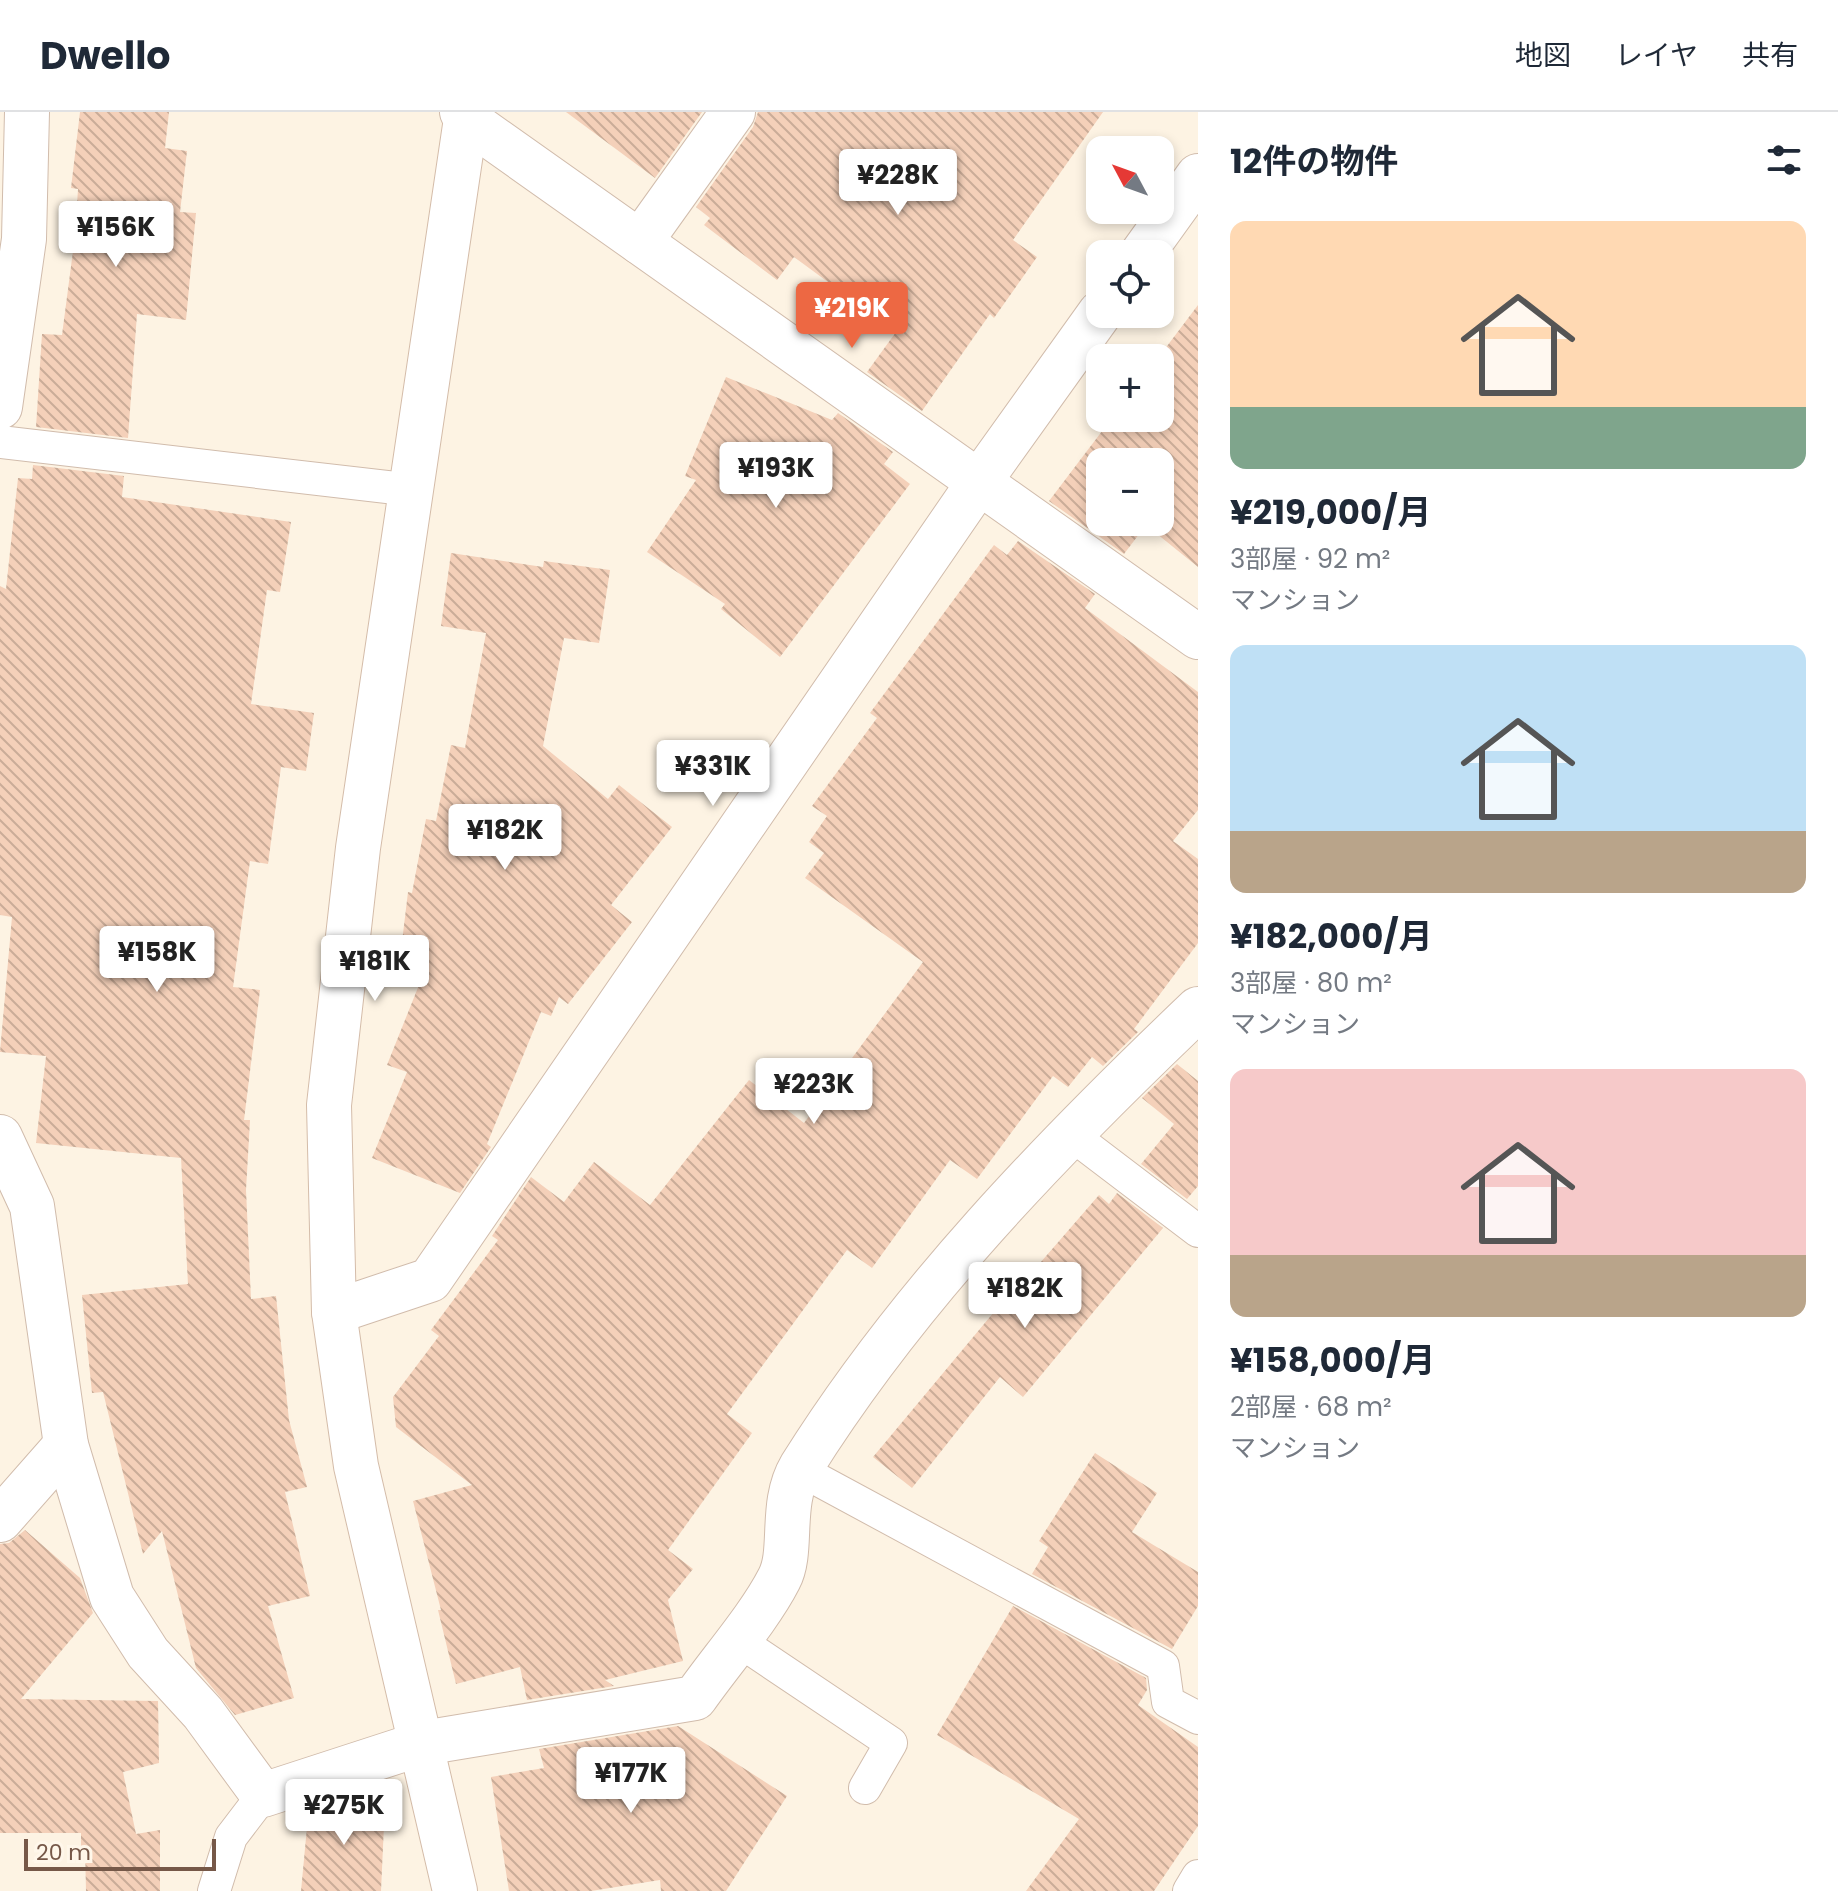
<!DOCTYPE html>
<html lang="ja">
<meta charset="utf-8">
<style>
:root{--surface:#fff;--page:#f2f2f3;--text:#1f2937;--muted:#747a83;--line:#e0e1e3;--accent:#ed6843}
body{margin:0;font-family:Poppins,"Noto Sans JP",sans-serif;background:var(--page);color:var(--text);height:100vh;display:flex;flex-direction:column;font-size:30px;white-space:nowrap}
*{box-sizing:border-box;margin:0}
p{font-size:26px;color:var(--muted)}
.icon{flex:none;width:44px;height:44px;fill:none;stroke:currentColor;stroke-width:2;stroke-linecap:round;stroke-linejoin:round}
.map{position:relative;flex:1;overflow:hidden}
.panel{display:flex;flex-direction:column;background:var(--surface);width:640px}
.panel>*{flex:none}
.needle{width:52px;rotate:311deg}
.buttons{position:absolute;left:1086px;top:24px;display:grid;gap:16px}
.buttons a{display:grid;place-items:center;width:88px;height:88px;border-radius:16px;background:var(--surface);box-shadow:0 4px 12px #0003;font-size:40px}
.scale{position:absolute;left:24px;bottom:20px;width:192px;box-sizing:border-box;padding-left:8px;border:4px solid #765848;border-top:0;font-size:22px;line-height:28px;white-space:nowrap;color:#765848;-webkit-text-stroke:6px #fff7ea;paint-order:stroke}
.price{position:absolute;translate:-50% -68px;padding:0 18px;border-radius:8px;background:#fff;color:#222;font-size:26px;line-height:52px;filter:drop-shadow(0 2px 4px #0008)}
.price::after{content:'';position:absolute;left:50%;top:48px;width:24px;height:18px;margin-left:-12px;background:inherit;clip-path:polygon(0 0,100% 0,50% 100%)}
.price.current{background:var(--accent);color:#fff}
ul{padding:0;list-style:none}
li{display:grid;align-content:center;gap:16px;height:424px;padding:0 32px}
li span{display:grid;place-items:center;height:248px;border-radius:16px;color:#555}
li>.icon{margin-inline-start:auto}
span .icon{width:144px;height:144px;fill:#fffc;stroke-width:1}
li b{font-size:34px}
h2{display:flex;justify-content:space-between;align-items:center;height:96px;padding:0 32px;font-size:34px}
header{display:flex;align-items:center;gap:48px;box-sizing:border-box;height:112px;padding:0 40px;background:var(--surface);border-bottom:2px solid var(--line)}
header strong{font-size:38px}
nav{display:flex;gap:44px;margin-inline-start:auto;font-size:28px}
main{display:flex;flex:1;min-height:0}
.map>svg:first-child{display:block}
.building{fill:url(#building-back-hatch);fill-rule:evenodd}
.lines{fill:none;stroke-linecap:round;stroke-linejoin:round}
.lane-casing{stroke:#d1bcac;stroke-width:34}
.street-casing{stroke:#d1bcac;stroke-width:46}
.secondary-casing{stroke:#d4bca9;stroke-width:46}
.lane{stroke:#fff;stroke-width:32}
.street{stroke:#fff;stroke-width:44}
.secondary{stroke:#fff;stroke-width:44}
</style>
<header>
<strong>Dwello</strong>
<nav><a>地図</a><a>レイヤ</a><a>共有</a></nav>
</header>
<main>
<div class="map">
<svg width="1198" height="1779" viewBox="0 0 1198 1779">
<defs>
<pattern id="building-back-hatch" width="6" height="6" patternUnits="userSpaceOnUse" patternTransform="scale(2)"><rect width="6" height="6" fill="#f4d0b9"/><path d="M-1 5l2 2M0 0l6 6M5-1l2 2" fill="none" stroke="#caac98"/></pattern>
</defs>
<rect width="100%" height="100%" fill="#fdf3e3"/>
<g class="building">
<path d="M 80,0 L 169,0 L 165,36 L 187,39 L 180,100 L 196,101 L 186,208 L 137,202 L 128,326 L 36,315 L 42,222 L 62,223 L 75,124 L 78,77 L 71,76 Z"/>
<path d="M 566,0 L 702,0 L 655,66 Z"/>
<path d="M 758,0 L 1103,0 L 1013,128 L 1037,145 L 994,206 L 990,202 L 922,299 L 867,260 L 896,220 L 794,145 L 777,168 L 704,113 L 710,106 L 696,95 L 753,15 Z"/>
<path d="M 1198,193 L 1198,455 L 1146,413 L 1124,442 L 1049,389 L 1112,306 L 1160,306 L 1158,246 ZM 1100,350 L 1160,350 L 1160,410 L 1100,410 Z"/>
<path d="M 726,265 L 832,308 L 838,301 L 893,340 L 884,352 L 910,372 L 780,545 L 721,497 L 725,492 L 647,440 L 696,368 L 685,364 Z"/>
<path d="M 33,353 L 124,364 L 122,385 L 291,410 L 280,480 L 267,478 L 251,592 L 314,601 L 306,659 L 281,655 L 268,752 L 250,749 L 233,875 L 260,878 L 244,1008 L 250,1008 L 246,1078 L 251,1187 L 276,1184 L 289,1308 L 307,1375 L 285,1380 L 310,1484 L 268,1494 L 294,1586 L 235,1603 L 196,1556 L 162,1419 L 143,1442 L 103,1280 L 92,1281 L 82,1183 L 188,1172 L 181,1046 L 36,1031 L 46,944 L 0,940 L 12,805 L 0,803 L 0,474 L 6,477 L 18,366 L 32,367 Z"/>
<path d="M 1018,429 L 1095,482 L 1085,496 L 1198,580 L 1198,698 L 1173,729 L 1198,747 L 1198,831 L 1134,917 L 1138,920 L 1103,954 L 1092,945 L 1068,975 L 1053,964 L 977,1067 L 950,1048 L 872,1156 L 847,1138 L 727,1302 L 752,1321 L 668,1438 L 693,1457 L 668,1488 L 683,1549 L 605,1568 L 614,1574 L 527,1588 L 520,1555 L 456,1572 L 438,1498 L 441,1498 L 413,1389 L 472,1373 L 396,1315 L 393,1285 L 439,1224 L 431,1218 L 498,1128 L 492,1124 L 531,1065 L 564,1090 L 594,1050 L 650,1093 L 749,968 L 804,1011 L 923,850 L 805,766 L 824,741 L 809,730 L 827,704 L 812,694 L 877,606 L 870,601 L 994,433 L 1007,443 Z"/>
<path d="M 451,441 L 543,455 L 544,449 L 610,458 L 599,531 L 564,526 L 543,634 L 608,687 L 619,673 L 672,715 L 611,793 L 632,810 L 568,892 L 559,885 L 551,904 L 541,900 L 487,1032 L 491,1035 L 460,1081 L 372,1046 L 407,960 L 387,953 L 425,858 L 399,855 L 408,780 L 412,781 L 426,707 L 436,709 L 451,633 L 465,636 L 486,521 L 441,514 Z"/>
<path d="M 1177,952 L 1198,969 L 1198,1074 L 1187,1087 L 1141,1052 L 1174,1012 L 1142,986 Z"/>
<path d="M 1117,1081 L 1163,1116 L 1023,1285 L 1000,1265 L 912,1376 L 873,1345 L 1024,1164 L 1027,1166 L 1099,1083 L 1109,1092 Z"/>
<path d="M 1095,1341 L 1157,1381 L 1132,1420 L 1198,1460 L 1198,1494 L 1172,1537 L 1032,1462 L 1048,1435 L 1039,1429 Z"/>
<path d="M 25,1418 L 80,1466 L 93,1501 L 21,1587 L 158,1589 L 159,1651 L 123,1660 L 136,1722 L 160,1718 L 160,1779 L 86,1779 L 85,1735 L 81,1734 L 81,1721 L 0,1721 L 0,1432 L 9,1431 Z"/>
<path d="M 1013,1494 L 1146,1566 L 1147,1578 L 1138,1593 L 1198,1635 L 1198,1714 L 1154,1779 L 1026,1779 L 1079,1707 L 937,1623 Z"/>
<path d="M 678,1614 L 787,1684 L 726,1779 L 661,1779 L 660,1768 L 591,1779 L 509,1779 L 491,1665 L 544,1656 L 539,1637 Z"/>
<path d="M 348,1688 L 385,1691 L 381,1779 L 301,1779 L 309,1694 Z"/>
</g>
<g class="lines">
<defs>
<g id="lane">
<path d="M 0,330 L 413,378"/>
<path d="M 1073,1024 L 1198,1119"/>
<path d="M 800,1358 L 1163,1554 L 1168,1590 L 1198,1606"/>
<path d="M 736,1527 L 891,1631 L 865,1676"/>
<path d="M 214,1779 L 231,1725 L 263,1683"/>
<path d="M 1189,1779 L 1198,1764"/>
</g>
<g id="street">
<path d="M 462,0 L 466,7 L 1198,525"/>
<path d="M 640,130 L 733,0"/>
<path d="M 1142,142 L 1198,64"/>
<path d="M 0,295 L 24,127 L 27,0"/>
<path d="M 0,1025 L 32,1094 L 66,1333 L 112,1485 L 148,1541 L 203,1601 L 263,1683 L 423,1631 L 695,1586 C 720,1550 759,1506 779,1467 C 794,1439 779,1392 801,1355 C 908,1184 1053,1035 1198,897"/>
<path d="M 334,1200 L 430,1168 L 979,370 L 1100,201"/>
<path d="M 0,1408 L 66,1333"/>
</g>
<path id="secondary" d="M 455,1779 L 356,1354 L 334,1200 L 329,993 L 358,736 L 467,0"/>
</defs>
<use href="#lane" class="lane-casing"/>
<use href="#street" class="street-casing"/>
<use href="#secondary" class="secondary-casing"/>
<use href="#lane" class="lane"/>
<use href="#street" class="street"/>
<use href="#secondary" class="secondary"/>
</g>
</svg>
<div class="buttons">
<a><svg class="needle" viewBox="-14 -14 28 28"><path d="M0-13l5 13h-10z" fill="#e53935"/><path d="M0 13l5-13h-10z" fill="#747a83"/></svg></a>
<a><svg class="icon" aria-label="locate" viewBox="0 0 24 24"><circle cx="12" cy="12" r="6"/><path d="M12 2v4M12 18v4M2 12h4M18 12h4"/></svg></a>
<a>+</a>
<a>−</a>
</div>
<div class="scale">20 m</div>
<b class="price" style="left:898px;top:105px">¥228K</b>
<b class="price" style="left:116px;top:157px">¥156K</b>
<b class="price current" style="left:852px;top:238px">¥219K</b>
<b class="price" style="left:776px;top:398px">¥193K</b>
<b class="price" style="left:713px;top:696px">¥331K</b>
<b class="price" style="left:505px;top:760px">¥182K</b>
<b class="price" style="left:157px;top:882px">¥158K</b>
<b class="price" style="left:375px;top:891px">¥181K</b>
<b class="price" style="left:814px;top:1014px">¥223K</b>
<b class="price" style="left:1025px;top:1218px">¥182K</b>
<b class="price" style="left:631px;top:1703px">¥177K</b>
<b class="price" style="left:344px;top:1735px">¥275K</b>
</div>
<section class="panel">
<h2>12件の物件<svg class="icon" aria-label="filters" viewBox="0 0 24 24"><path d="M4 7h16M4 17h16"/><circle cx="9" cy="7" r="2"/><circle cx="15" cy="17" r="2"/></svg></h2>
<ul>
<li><span style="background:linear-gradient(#ffd9b3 75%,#7fa58c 0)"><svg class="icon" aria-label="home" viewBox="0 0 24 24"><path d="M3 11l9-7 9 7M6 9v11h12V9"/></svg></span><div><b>¥219,000/月</b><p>3部屋 · 92 m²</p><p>マンション</p></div></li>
<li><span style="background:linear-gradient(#bfe0f5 75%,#b9a48a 0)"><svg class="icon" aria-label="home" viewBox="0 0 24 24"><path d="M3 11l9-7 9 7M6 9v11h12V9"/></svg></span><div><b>¥182,000/月</b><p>3部屋 · 80 m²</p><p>マンション</p></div></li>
<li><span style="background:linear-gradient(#f6c9c9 75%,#b9a48a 0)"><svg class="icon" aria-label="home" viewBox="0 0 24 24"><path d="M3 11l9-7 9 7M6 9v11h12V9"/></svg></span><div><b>¥158,000/月</b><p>2部屋 · 68 m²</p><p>マンション</p></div></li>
</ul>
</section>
</main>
